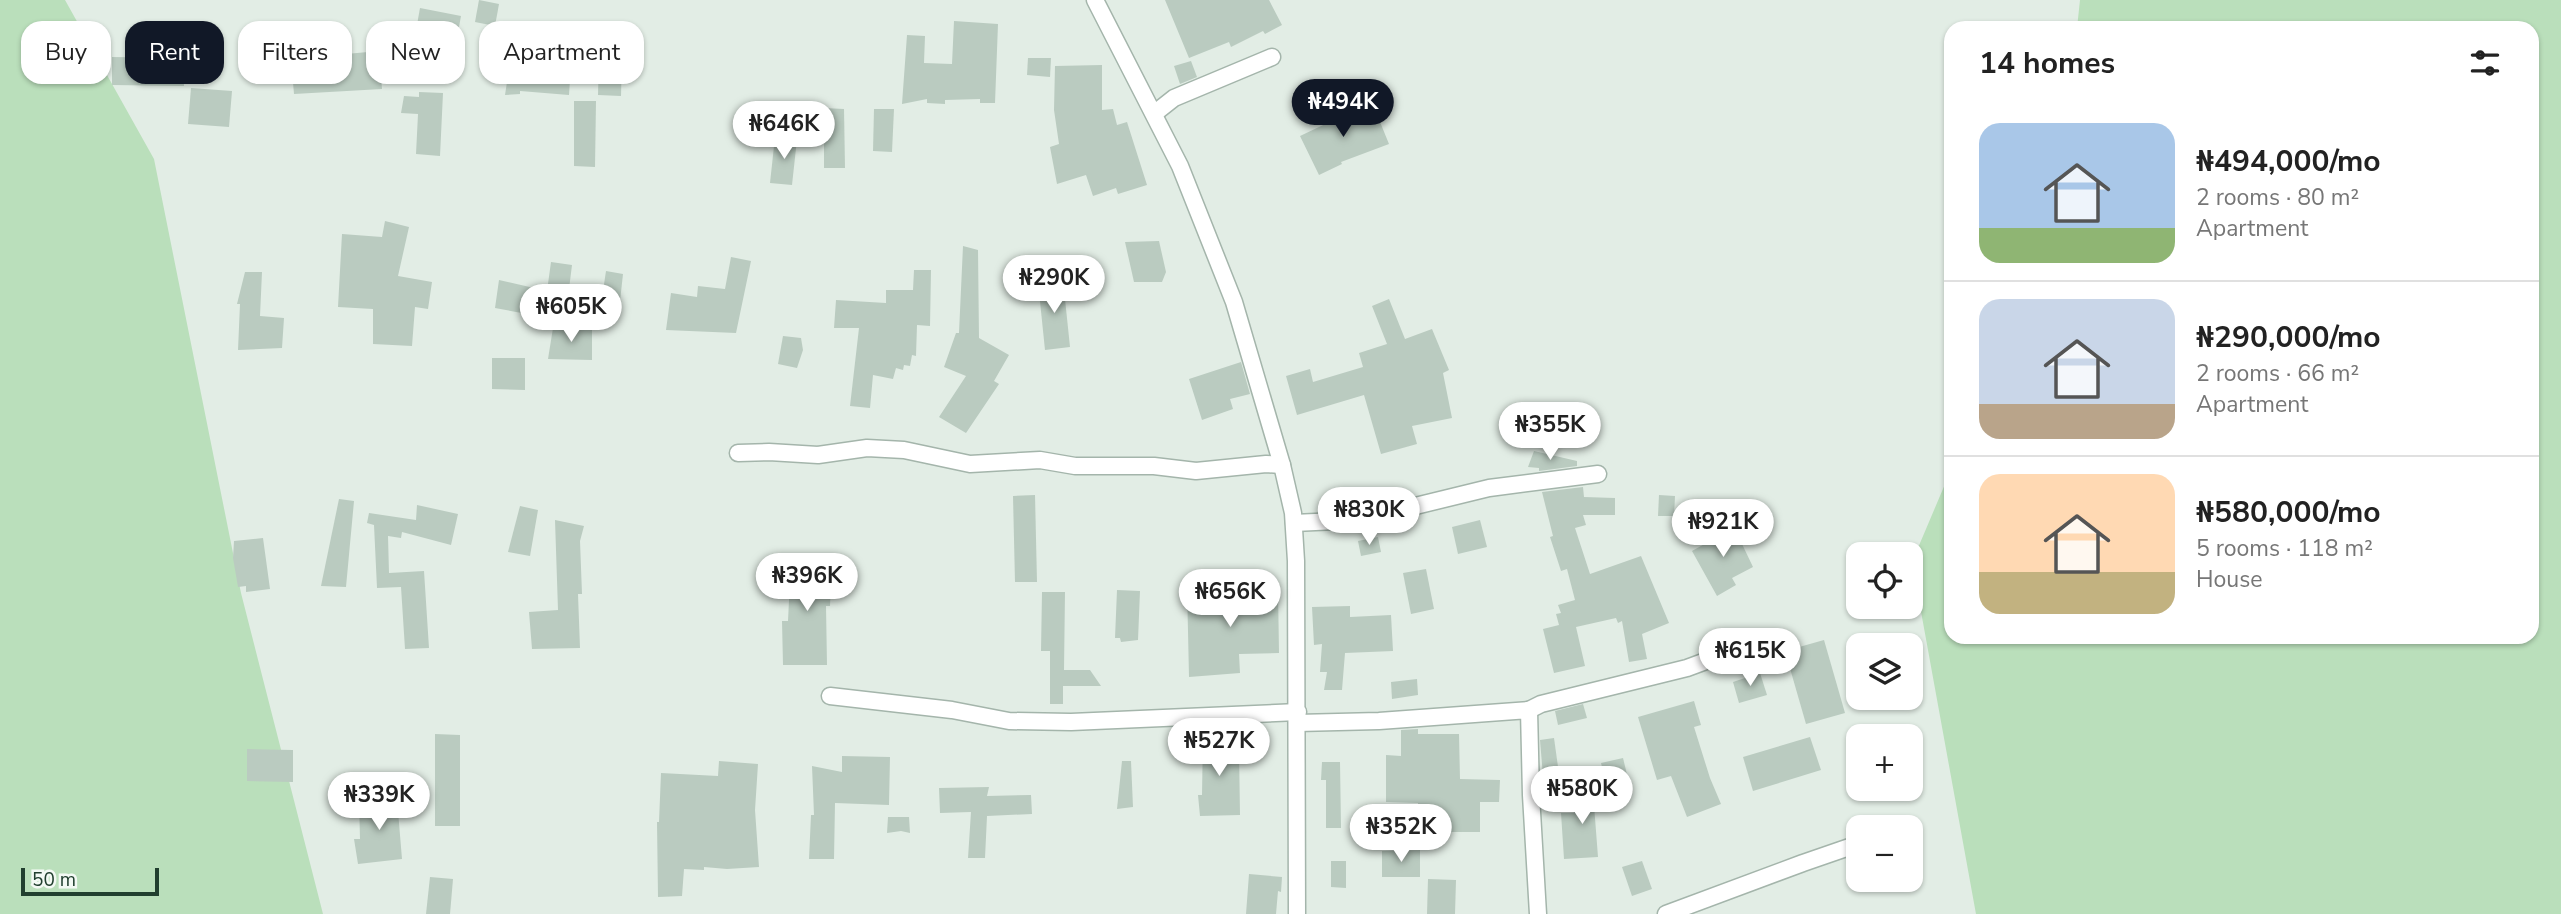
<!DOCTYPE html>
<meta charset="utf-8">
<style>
:root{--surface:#fff;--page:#f2f2f2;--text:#222;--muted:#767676;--line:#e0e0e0;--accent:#111827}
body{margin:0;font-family:"Nunito Sans",sans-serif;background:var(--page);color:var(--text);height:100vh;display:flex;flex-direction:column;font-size:26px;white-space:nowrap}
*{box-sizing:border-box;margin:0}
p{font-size:23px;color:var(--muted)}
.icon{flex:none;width:38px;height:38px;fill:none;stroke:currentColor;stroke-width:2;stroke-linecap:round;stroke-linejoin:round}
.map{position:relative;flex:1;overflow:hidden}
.panel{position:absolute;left:1944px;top:21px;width:595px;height:623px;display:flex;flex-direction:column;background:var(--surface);border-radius:21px;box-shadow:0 2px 5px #0004}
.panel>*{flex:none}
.top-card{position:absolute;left:21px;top:21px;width:665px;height:63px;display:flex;gap:14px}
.controls{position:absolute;left:1846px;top:542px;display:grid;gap:14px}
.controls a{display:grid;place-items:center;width:77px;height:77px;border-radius:14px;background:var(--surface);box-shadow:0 2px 5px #0004;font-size:35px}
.scale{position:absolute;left:21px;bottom:18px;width:138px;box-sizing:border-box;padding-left:7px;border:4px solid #213f2f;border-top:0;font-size:19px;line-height:24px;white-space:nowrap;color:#213f2f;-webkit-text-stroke:5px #f3f9f4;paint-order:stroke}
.price{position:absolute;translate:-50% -60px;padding:0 16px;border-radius:24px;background:#fff;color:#222;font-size:23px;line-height:46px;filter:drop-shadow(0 2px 4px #0008)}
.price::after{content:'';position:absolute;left:50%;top:42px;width:21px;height:16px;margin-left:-10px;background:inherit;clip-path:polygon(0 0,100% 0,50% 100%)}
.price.active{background:var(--accent);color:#fff}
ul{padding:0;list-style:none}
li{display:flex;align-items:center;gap:21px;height:175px;padding:0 35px}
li+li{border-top:2px solid var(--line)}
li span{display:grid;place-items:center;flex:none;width:196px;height:140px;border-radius:21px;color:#555}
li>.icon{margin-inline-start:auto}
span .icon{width:84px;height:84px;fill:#fffc;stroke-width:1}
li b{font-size:30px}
h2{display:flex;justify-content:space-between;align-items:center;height:84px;padding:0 35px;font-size:30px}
.tag{padding:0 24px;border-radius:21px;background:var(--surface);box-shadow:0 2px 5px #0004;font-size:24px;line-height:63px}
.tag.active{background:var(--accent);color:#fff}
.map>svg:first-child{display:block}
.green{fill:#badfbb}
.building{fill:#bacbc0}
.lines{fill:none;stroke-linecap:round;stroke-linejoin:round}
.street-casing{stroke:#a4b5ab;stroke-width:19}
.street{stroke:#fff;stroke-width:16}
</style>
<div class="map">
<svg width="2561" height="914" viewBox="0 0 2561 914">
<rect width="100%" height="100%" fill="#e2ede5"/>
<g class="green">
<path d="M 0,0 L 65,0 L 154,159 L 241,593 L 323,914 L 0,914 Z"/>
<path d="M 2080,0 L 2561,0 L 2561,914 L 1976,914 L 1912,562 L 1951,470 L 1951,637 L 2532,637 L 2532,28 L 2077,28 Z"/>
</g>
<g class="building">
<path d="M 479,0 L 499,4 L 495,26 L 475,22 Z"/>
<path d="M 1165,0 L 1269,0 L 1282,25 L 1265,34 L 1263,31 L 1231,47 L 1229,42 L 1189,58 Z"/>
<path d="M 420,8 L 461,16 L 451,71 L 410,64 Z"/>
<path d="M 954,21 L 998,24 L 995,103 L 980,103 L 980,99 L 945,100 L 945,104 L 927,103 L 927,99 L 902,104 L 907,35 L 925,36 L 924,63 L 952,64 Z"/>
<path d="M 522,48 L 522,61 L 571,65 L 569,95 L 520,91 L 520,94 L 505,95 L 507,82 L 491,79 L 490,50 Z"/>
<path d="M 379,51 L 382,89 L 294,94 L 291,59 Z"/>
<path d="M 599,54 L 622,54 L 621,96 L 598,95 Z"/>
<path d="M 112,57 L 183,58 L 184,86 L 112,85 Z"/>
<path d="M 1028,58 L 1051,58 L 1050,77 L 1027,75 Z"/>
<path d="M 1191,61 L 1197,77 L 1180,84 L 1174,66 Z"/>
<path d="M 1102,65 L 1102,110 L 1113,109 L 1117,125 L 1127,122 L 1147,185 L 1118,194 L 1116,188 L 1093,196 L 1086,175 L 1057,184 L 1050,147 L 1059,144 L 1054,110 L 1055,66 Z"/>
<path d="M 191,88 L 232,91 L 229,127 L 188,124 Z"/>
<path d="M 419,92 L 443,93 L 440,156 L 416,154 L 418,114 L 401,113 L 404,96 L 419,97 Z"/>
<path d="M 574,101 L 596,101 L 595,167 L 574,166 Z"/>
<path d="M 1351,103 L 1361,123 L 1378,117 L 1389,144 L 1341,162 L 1342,164 L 1319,175 L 1300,136 L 1338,118 L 1332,104 Z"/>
<path d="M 824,108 L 844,109 L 845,168 L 824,168 Z"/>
<path d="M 874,109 L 894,109 L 892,152 L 873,151 Z"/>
<path d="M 775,137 L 797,139 L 792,185 L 770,183 Z"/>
<path d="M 385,221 L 409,227 L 398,276 L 432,282 L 428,309 L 415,307 L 412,346 L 373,344 L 373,309 L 338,307 L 342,234 L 382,237 Z"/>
<path d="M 1159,241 L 1166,272 L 1162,282 L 1134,282 L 1125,242 Z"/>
<path d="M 963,246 L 978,250 L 979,338 L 1009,355 L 994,381 L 999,384 L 966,433 L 939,417 L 966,376 L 944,367 L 956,333 L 959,333 Z"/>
<path d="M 731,257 L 751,261 L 736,333 L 666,330 L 671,293 L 697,297 L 698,286 L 725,289 Z"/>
<path d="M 551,262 L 572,265 L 565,321 L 495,308 L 499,280 L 547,291 Z"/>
<path d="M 914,270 L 931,270 L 930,326 L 917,325 L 916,356 L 912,355 L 910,366 L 904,365 L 903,370 L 896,368 L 893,379 L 873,375 L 870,408 L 850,406 L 859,328 L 834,328 L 836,300 L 886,303 L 886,290 L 913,290 Z"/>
<path d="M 606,271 L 623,274 L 618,319 L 599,318 Z"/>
<path d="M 245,272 L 262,272 L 260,316 L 284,318 L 282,348 L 238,350 L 240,304 L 237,304 Z"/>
<path d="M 1063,280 L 1070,347 L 1045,350 L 1038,282 Z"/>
<path d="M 1389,299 L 1405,339 L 1432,329 L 1449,370 L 1443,373 L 1452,418 L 1412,426 L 1417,444 L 1381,454 L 1364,395 L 1297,415 L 1286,376 L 1310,369 L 1313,382 L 1363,367 L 1359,353 L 1387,344 L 1372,306 Z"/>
<path d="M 553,328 L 592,329 L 592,360 L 548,359 Z"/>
<path d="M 783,336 L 801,338 L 803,350 L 797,368 L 778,364 Z"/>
<path d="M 492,358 L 525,358 L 525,390 L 492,389 Z"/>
<path d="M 1241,362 L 1250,394 L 1230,399 L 1233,409 L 1202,420 L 1189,379 Z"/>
<path d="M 1534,451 L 1577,461 L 1577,466 L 1539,471 L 1539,468 L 1528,467 Z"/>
<path d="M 1583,487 L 1584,497 L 1615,498 L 1615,515 L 1583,515 L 1586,525 L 1575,528 L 1590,574 L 1641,556 L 1669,623 L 1642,634 L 1647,659 L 1629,662 L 1622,621 L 1618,623 L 1616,618 L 1576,627 L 1585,666 L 1554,673 L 1543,629 L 1559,625 L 1556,614 L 1561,613 L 1558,605 L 1575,600 L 1567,569 L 1561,571 L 1550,537 L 1553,536 L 1542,492 Z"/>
<path d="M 1035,495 L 1037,582 L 1015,582 L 1013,496 Z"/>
<path d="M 1659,495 L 1675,496 L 1674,516 L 1658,516 Z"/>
<path d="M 339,499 L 354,501 L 346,587 L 321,586 Z"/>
<path d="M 417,505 L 458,514 L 451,545 L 402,532 L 401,538 L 388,536 L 389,573 L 424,571 L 429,648 L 405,649 L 401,587 L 377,588 L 374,525 L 367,523 L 369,513 L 416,520 Z"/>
<path d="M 520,506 L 538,510 L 530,556 L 508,552 Z"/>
<path d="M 555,520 L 584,526 L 580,541 L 582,594 L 578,594 L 580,648 L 532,649 L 529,612 L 558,610 Z"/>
<path d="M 1480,520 L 1487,547 L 1458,554 L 1452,527 Z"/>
<path d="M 1732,523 L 1753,567 L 1732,578 L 1736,585 L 1717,596 L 1692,551 L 1717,537 L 1714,531 Z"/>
<path d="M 1378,537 L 1381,552 L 1361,556 L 1358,541 Z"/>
<path d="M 263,538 L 270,589 L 246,592 L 246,586 L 238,587 L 233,558 L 234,541 Z"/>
<path d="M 791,559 L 832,561 L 830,606 L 826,606 L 827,665 L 783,665 L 782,621 L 788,621 Z"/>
<path d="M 1426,569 L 1434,609 L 1411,614 L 1403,573 Z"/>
<path d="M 1187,586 L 1206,591 L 1278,590 L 1279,653 L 1239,654 L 1240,673 L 1189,677 Z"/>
<path d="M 1117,590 L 1140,591 L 1138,640 L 1121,642 L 1120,638 L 1115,638 Z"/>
<path d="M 1042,592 L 1065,592 L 1064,670 L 1090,670 L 1101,686 L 1063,686 L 1063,704 L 1050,704 L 1050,651 L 1041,651 Z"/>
<path d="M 1350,606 L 1350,617 L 1391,615 L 1393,651 L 1345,653 L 1342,690 L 1324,690 L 1327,672 L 1320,672 L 1322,644 L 1314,645 L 1312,607 Z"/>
<path d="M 1824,640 L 1845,713 L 1806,724 L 1785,651 Z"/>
<path d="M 1760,673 L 1767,695 L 1739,703 L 1733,682 Z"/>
<path d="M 1417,679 L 1418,695 L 1392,699 L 1391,682 Z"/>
<path d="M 1694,701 L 1701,725 L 1694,727 L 1710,778 L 1721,804 L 1687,817 L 1671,776 L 1657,780 L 1638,717 Z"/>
<path d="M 1583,704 L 1587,718 L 1558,725 L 1555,711 Z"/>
<path d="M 1214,726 L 1217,750 L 1239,750 L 1240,815 L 1200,816 L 1198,795 L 1202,795 L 1203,735 L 1197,736 L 1198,727 Z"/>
<path d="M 1418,729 L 1418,734 L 1459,734 L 1460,779 L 1500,780 L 1499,802 L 1480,802 L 1480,832 L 1418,832 L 1418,803 L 1386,802 L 1386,755 L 1401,756 L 1401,730 Z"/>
<path d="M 435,734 L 460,735 L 460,826 L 435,826 Z"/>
<path d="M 1810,737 L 1821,770 L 1753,791 L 1743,757 Z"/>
<path d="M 1554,738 L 1559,774 L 1543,776 L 1540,740 Z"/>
<path d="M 247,749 L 293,750 L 293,782 L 247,781 Z"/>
<path d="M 842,756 L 890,757 L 889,805 L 835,803 L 834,859 L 809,859 L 811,815 L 814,815 L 812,766 L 842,772 Z"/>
<path d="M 1623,758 L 1632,795 L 1610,800 L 1601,763 Z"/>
<path d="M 719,761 L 758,764 L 755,810 L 759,867 L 727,869 L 704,867 L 704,870 L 684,869 L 682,896 L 658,897 L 657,822 L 659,822 L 661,773 L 718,776 Z"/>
<path d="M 1122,761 L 1131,761 L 1133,807 L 1117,809 Z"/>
<path d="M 1322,762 L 1340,762 L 1341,828 L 1326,828 L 1326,780 L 1321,780 Z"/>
<path d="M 989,787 L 987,796 L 1031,795 L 1032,814 L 987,816 L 985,858 L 968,858 L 971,812 L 940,813 L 939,788 Z"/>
<path d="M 1605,789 L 1607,803 L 1594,805 L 1598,857 L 1564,859 L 1561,813 L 1574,813 L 1572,794 Z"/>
<path d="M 397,799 L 402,859 L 358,864 L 354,839 L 360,839 L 359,800 Z"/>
<path d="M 888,817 L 909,817 L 910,833 L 901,831 L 887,833 Z"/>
<path d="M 1420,850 L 1420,877 L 1382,877 L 1382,851 Z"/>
<path d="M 1331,861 L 1346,861 L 1346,888 L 1331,887 Z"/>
<path d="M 1642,861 L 1652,889 L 1632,896 L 1622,867 Z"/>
<path d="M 1249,874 L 1282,877 L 1281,892 L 1278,891 L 1276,914 L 1246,914 Z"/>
<path d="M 430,877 L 453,879 L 450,914 L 426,914 Z"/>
<path d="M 1428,879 L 1456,880 L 1455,914 L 1427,914 Z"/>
</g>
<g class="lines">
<defs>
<g id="street">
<path d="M 1095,0 L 1180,166 L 1234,302 L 1282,465 L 1293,513 L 1296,561 L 1297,914"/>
<path d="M 1155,113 L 1174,98 L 1272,57"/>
<path d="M 738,453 L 769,452 L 818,455 L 867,448 L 904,450 L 970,464 L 1040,460 L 1075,466 L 1154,466 L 1196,471 L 1266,464 L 1282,465"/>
<path d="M 1294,523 L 1358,520 L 1489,488 L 1598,474"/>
<path d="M 830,696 L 952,710 L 1009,721 L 1071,722 L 1298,712"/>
<path d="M 1529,710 L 1541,704 L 1687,668 L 1714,658 L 1762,646"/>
<path d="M 1297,723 L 1379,721 L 1529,710 L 1531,795 L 1538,914"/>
<path d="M 1666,914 L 1803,863 L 1858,844"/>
</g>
</defs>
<use href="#street" class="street-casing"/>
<use href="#street" class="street"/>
</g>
</svg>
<div class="controls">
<a><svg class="icon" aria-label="locate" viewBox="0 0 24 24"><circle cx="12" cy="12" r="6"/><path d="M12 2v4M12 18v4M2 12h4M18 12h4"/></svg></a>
<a><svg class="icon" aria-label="layers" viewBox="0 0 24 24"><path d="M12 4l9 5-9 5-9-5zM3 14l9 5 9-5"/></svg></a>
<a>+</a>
<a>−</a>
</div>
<div class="scale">50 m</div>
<b class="price active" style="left:1343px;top:139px">₦494K</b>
<b class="price" style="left:784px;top:161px">₦646K</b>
<b class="price" style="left:1054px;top:315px">₦290K</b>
<b class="price" style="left:571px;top:344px">₦605K</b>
<b class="price" style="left:1550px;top:462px">₦355K</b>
<b class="price" style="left:1369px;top:547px">₦830K</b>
<b class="price" style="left:1723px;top:559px">₦921K</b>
<b class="price" style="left:807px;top:613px">₦396K</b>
<b class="price" style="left:1230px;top:629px">₦656K</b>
<b class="price" style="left:1750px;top:688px">₦615K</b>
<b class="price" style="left:1219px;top:778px">₦527K</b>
<b class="price" style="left:1582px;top:826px">₦580K</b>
<b class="price" style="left:379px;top:832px">₦339K</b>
<b class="price" style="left:1401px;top:864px">₦352K</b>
<div class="top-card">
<a class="tag">Buy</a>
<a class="tag active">Rent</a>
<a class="tag">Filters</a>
<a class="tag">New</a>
<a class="tag">Apartment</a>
</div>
<section class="panel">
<h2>14 homes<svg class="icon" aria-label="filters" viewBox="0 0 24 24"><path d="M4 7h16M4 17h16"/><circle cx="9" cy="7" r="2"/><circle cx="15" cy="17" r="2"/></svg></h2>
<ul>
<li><span style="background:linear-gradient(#a9c7e8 75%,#8fb573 0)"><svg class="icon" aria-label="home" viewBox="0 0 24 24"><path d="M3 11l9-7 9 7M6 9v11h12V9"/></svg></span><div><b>₦494,000/mo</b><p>2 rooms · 80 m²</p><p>Apartment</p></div></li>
<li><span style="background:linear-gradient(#c9d6e8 75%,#b9a48a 0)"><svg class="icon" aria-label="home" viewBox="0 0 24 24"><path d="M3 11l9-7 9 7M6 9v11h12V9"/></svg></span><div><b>₦290,000/mo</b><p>2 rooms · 66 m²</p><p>Apartment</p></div></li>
<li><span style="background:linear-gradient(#ffd9b3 70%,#c2b280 0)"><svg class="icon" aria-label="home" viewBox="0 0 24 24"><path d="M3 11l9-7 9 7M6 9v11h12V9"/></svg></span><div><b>₦580,000/mo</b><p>5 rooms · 118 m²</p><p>House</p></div></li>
</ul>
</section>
</div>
